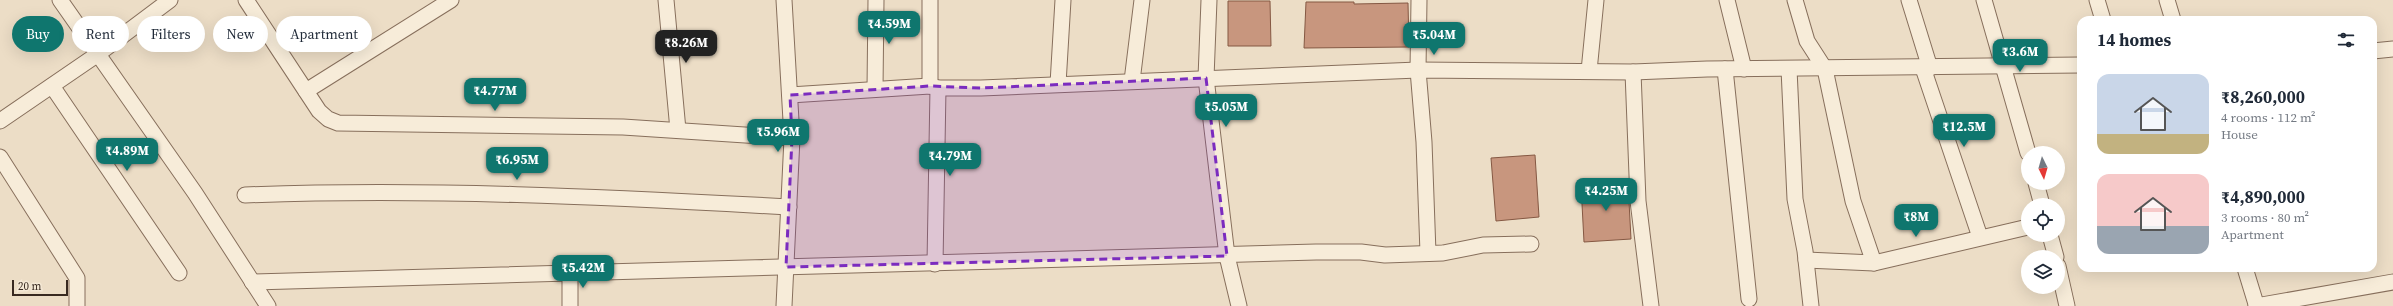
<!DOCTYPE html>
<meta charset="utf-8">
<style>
:root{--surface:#fff;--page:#f6f6f7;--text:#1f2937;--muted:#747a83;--accent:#0f766e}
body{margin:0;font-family:"Source Serif 4",serif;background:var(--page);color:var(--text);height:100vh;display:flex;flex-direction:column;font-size:15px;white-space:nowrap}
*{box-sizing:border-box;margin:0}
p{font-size:13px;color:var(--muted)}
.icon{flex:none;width:22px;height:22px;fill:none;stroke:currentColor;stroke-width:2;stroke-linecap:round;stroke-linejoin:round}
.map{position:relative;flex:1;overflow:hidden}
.side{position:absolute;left:2077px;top:16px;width:300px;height:256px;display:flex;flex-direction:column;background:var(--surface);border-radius:12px;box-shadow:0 4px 16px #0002}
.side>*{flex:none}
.hud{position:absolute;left:12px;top:16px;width:380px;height:36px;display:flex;gap:8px}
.needle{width:26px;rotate:175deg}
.tools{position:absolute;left:2021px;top:146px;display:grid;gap:8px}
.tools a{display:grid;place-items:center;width:44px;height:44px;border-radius:50%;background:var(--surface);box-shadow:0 4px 16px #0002;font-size:20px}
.scale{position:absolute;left:12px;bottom:10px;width:56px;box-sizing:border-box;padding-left:4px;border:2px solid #382920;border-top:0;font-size:11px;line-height:14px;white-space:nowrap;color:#382920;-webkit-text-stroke:3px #f4e8d5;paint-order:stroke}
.price{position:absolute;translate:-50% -34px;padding:0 9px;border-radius:8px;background:var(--accent);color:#fff;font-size:13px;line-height:26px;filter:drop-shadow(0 1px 2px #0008)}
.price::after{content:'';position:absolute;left:50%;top:24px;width:12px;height:9px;margin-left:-6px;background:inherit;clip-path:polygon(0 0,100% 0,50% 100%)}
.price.on{background:#222;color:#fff}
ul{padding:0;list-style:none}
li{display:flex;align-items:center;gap:12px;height:100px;padding:0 20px}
li span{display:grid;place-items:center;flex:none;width:112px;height:80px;border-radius:12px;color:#555}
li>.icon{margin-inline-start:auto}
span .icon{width:48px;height:48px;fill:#fffc;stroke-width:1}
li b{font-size:17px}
h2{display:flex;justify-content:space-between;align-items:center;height:48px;padding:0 20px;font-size:17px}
.pill{padding:0 14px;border-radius:18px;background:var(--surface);box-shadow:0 4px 16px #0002;font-size:14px;line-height:36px}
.pill.on{background:var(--accent);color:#fff}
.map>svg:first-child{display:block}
.building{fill:#c8967e;stroke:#855843}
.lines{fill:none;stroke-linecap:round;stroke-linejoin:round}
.minor-casing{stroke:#876f5c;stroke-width:17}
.minor{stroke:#f7ecd9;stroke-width:15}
.marked{fill:#7b2cbf;fill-opacity:0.2;stroke:#7b2cbf;stroke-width:3;stroke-dasharray:8 5;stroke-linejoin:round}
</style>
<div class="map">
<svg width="2393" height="306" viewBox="0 0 2393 306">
<rect width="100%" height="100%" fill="#ecddc6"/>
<g class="building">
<path d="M 1228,1 L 1270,1 L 1271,46 L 1228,46 Z"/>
<path d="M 1306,2 L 1354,2 L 1354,4 L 1408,3 L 1409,47 L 1304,48 Z"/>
<path d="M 1535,155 L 1539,217 L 1496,221 L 1491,158 Z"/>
<path d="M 1628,183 L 1631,239 L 1584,242 L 1581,185 Z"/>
</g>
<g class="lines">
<defs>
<g id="minor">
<path d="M 60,0 L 195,193 L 268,306"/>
<path d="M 246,0 L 319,111 L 328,119 L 338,123 L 623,127 L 792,138"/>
<path d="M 666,0 L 678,130"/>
<path d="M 784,0 L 792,138 L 784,306"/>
<path d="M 1209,0 L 1206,78 L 1227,256 L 1239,306"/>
<path d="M 1419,0 L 1418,70 L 1424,142 L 1428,253"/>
<path d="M 1727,0 L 1744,69"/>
<path d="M 1795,0 L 1807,41 L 1825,69 L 1853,201 L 1874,263"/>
<path d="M 1909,0 L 1930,68"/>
<path d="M 1984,0 L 2028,153"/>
<path d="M 2097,0 L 2103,20"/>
<path d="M 2167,0 L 2173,20"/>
<path d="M 2373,51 L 2393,49"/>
<path d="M 1923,68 L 1980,237"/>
<path d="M 1725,69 L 1749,299"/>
<path d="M 1789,69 L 1795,199 L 1805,251 L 1811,306"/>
<path d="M 1589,71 L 1596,0"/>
<path d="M 1633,72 L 1638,201 L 1651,306"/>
<path d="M 1132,81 L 1142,0"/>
<path d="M 1058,84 L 1063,0"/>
<path d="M 52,86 L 179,273"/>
<path d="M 930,86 L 930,0"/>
<path d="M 875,89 L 876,0"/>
<path d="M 306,91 L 451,0"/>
<path d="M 790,95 L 930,86 L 938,88 L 981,88 L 1418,70 L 1633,72 L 1707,69 L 2081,65"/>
<path d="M 0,121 L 98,54 L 170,0"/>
<path d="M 0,157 L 77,278 L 77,306"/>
<path d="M 2036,183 L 2042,205"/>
<path d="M 245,195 C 426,188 608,197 789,207"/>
<path d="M 2050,235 L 2056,257"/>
<path d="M 1806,260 L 1874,263 L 2028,227"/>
<path d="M 935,264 L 938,88"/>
<path d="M 2058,266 L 2067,306"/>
<path d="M 2245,268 L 2256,304"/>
<path d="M 570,273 L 570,306"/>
<path d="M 252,282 L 1316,252 L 1361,252 L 1385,255 L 1443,253 L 1483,245 L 1531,244"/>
<path d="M 2256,306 L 2393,282"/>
</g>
</defs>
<use href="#minor" class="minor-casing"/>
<use href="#minor" class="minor"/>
</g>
<path class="marked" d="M 1206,78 L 1227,256 L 786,267 L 792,138 L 790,95 L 930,86 L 981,88 Z"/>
</svg>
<div class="tools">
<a><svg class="needle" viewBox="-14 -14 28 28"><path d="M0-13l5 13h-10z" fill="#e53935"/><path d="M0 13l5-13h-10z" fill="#747a83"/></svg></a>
<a><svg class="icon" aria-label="locate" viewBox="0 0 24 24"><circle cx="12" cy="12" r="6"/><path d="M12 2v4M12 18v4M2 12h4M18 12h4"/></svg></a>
<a><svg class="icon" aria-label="layers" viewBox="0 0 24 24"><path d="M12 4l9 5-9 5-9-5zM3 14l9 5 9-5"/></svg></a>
</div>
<div class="scale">20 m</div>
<b class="price" style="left:889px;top:45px">₹4.59M</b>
<b class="price" style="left:1434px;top:56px">₹5.04M</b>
<b class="price on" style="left:686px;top:64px">₹8.26M</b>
<b class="price" style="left:2020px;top:73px">₹3.6M</b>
<b class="price" style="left:495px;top:112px">₹4.77M</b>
<b class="price" style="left:1226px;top:128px">₹5.05M</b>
<b class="price" style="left:1964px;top:148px">₹12.5M</b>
<b class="price" style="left:778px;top:153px">₹5.96M</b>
<b class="price" style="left:127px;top:172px">₹4.89M</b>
<b class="price" style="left:950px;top:177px">₹4.79M</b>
<b class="price" style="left:517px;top:181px">₹6.95M</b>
<b class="price" style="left:1606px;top:212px">₹4.25M</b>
<b class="price" style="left:1916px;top:238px">₹8M</b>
<b class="price" style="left:583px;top:289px">₹5.42M</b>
<div class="hud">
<a class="pill on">Buy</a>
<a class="pill">Rent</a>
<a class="pill">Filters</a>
<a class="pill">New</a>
<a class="pill">Apartment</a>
</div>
<section class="side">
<h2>14 homes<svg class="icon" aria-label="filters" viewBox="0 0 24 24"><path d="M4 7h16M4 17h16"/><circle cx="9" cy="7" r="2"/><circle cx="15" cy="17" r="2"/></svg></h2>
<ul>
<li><span style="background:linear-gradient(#c9d6e8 75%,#c2b280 0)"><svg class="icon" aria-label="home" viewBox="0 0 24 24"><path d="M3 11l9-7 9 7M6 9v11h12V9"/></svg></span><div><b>₹8,260,000</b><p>4 rooms · 112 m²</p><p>House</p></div></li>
<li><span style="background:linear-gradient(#f6c9c9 65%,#9aa5b1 0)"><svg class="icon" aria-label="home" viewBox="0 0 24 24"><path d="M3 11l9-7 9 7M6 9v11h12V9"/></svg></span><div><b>₹4,890,000</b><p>3 rooms · 80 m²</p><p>Apartment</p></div></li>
</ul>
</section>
</div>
